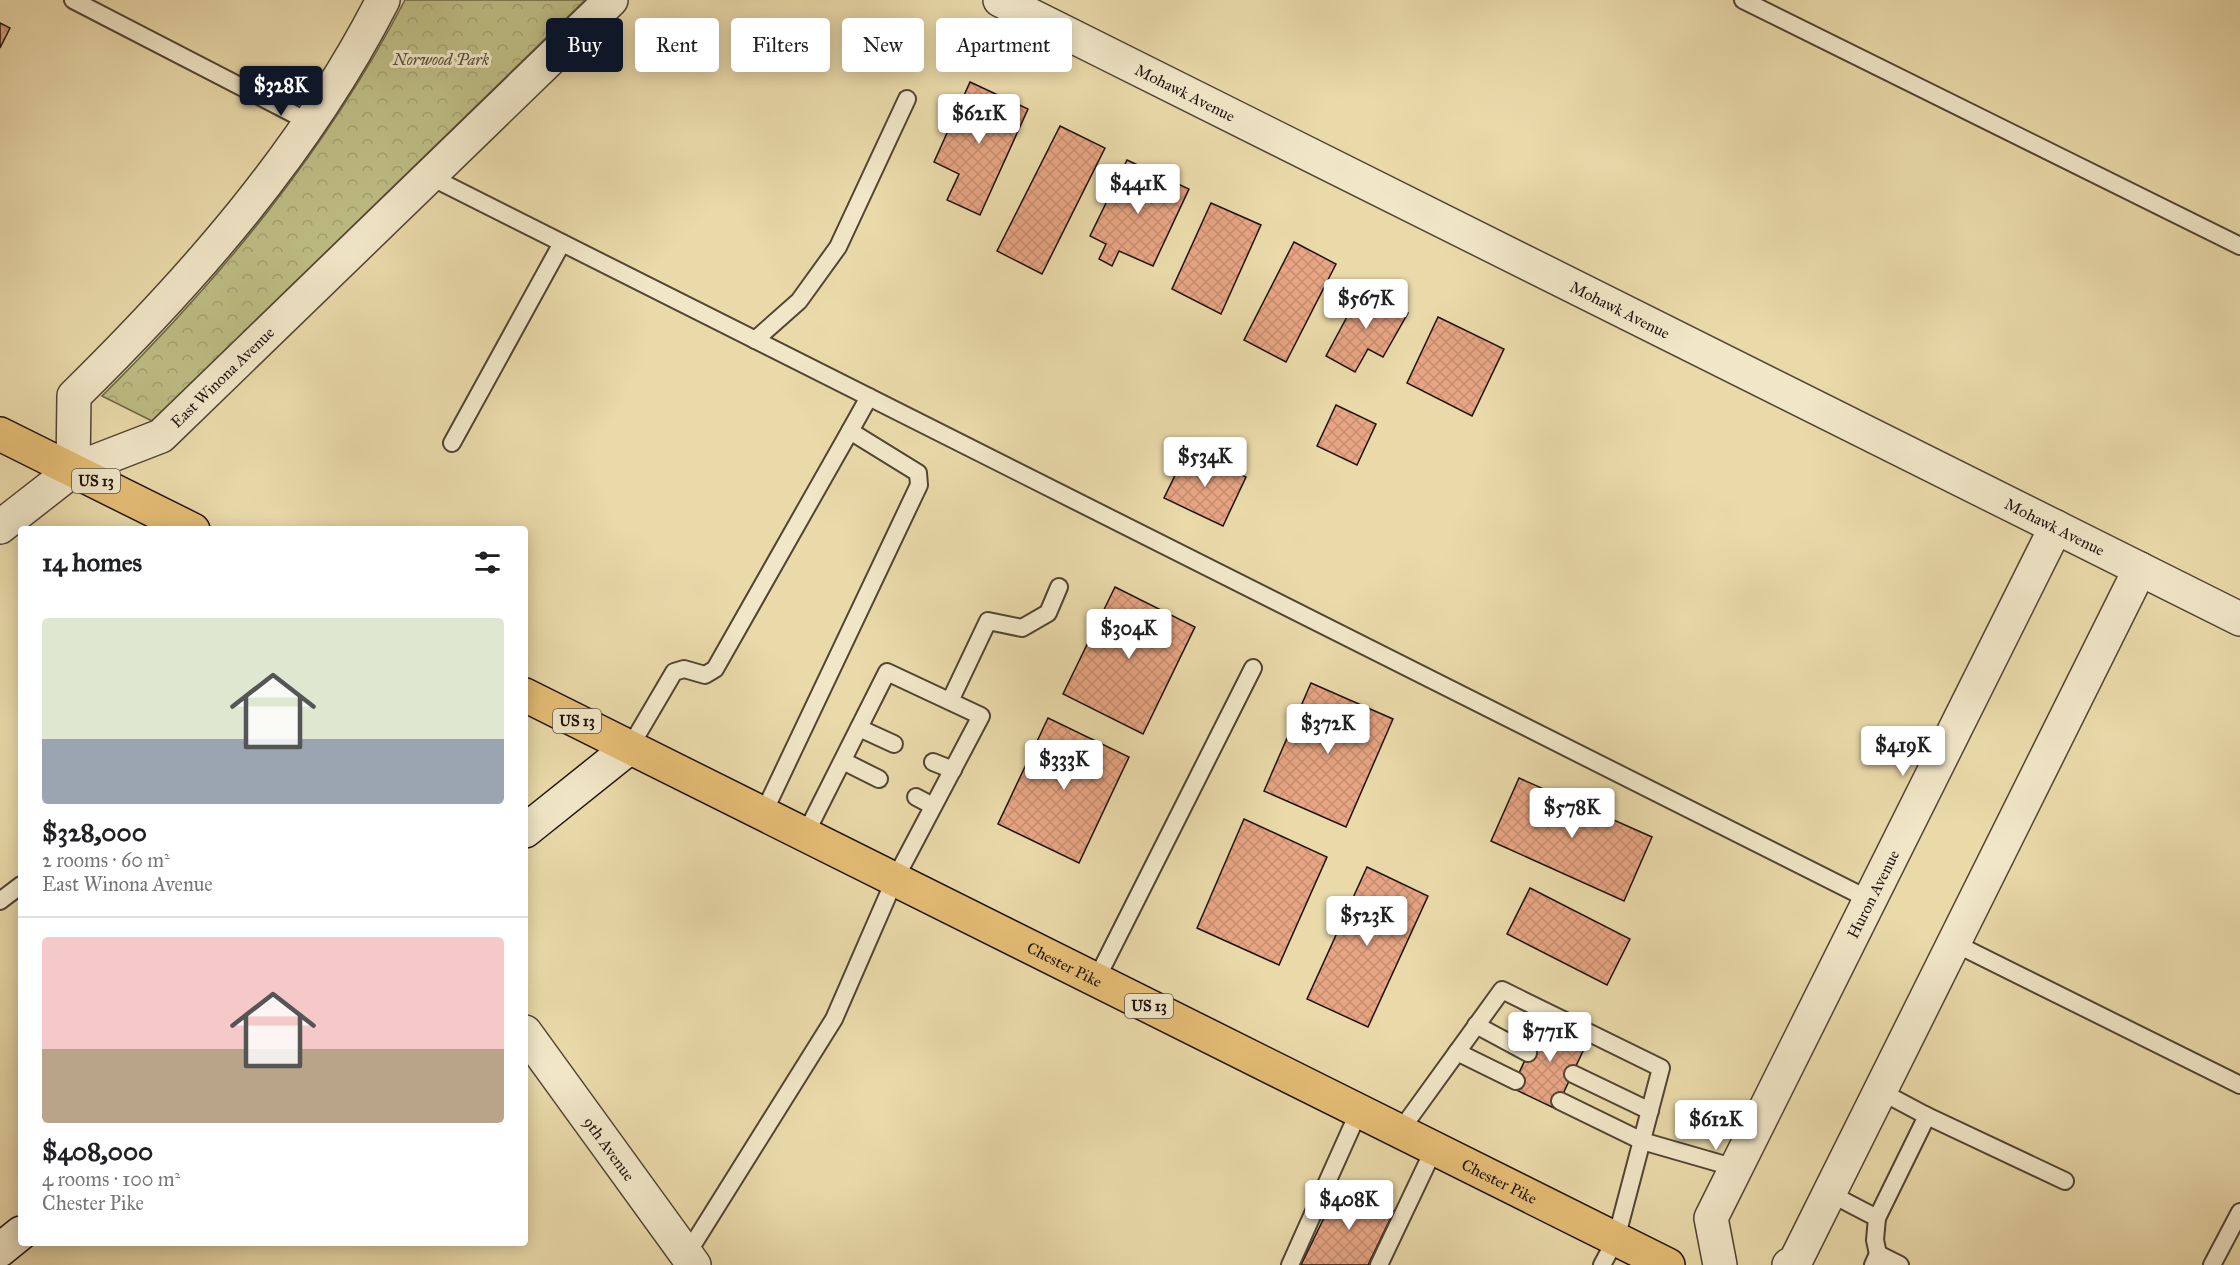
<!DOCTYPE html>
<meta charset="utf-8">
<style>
:root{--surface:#fff;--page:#f6f6f6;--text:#202124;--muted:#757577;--line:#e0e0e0;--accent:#111827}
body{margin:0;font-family:"IM FELL Great Primer",serif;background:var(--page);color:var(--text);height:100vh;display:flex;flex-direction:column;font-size:22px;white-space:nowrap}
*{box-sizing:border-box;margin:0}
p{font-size:20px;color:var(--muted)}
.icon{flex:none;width:33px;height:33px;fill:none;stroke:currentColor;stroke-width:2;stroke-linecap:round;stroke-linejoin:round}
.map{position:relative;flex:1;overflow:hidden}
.sheet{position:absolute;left:18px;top:526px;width:510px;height:720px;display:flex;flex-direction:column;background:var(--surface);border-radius:6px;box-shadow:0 3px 15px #0003}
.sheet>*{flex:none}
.hud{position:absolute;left:546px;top:18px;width:570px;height:54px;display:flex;gap:12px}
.price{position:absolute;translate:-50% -51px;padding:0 14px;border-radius:6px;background:#fff;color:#222;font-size:20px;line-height:39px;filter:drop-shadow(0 2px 3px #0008)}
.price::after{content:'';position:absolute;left:50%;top:36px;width:18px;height:14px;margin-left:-9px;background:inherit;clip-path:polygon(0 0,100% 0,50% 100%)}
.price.current{background:var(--accent);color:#fff}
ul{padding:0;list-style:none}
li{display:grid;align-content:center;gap:12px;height:318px;padding:0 24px}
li+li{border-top:2px solid var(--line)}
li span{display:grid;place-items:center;height:186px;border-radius:6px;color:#555}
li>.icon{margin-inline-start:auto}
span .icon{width:108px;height:108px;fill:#fffc;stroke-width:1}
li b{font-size:26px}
h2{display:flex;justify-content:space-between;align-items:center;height:72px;padding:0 24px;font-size:26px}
.pill{padding:0 21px;border-radius:6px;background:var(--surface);box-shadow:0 3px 15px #0003;font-size:21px;line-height:54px}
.pill.current{background:var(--accent);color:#fff}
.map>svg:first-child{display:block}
.park{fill:url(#park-crowns);stroke:#6e6848;stroke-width:1.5}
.building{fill:url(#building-cross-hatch);stroke:#1e130d;stroke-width:1.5}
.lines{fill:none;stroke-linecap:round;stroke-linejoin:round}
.lane-casing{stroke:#514534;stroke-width:20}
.street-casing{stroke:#514534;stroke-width:36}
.secondary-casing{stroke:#1e130d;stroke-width:36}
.primary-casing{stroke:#1e130d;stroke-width:36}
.lane{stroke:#f1e7c8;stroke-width:16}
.street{stroke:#f1e7c8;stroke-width:33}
.secondary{stroke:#f1e7c8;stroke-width:33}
.primary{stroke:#e5bd75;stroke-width:33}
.labels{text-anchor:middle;stroke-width:6;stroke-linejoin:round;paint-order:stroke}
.shield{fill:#f1e7c8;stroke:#5d5345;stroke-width:1.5}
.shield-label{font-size:15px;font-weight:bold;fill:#1e130d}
.park-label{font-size:16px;font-style:italic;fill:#564e37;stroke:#f1e7c8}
.street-label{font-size:16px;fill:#1e130d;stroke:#f1e7c8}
</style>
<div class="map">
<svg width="2240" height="1265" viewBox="0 0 2240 1265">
<defs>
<pattern id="park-crowns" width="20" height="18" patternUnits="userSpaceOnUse" patternTransform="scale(1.5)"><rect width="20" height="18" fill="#bebd84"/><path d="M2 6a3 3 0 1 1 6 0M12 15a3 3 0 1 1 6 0" fill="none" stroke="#a3a271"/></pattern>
<pattern id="building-cross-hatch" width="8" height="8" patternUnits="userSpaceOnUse" patternTransform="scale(1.5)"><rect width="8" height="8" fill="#e7a583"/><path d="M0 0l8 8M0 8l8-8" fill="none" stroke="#c68d70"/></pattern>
</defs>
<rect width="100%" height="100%" fill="#eadaaa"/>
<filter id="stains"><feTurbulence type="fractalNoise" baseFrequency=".00333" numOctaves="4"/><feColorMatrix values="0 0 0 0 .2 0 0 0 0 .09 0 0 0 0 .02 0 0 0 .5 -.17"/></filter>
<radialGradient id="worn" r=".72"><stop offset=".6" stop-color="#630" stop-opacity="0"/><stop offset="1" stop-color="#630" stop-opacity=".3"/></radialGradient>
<path class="park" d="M 405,0 L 585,0 L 152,421 L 102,396 C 221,278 327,150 405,0 Z"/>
<g class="building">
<path d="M 0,23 L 10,28 L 0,48 Z"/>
<path d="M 970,82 L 1028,109 L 980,215 L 947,200 L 959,174 L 934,162 Z"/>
<path d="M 1060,126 L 1105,148 L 1042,274 L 997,251 Z"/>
<path d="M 1127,160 L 1189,189 L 1153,266 L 1119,251 L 1112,266 L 1099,259 L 1106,244 L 1090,236 Z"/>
<path d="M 1211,203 L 1261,225 L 1221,314 L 1172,289 Z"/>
<path d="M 1294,242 L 1336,264 L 1286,362 L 1244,340 Z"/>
<path d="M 1363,287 L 1408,313 L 1383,357 L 1368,349 L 1355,372 L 1326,356 Z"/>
<path d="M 1438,317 L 1504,349 L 1472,416 L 1407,383 Z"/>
<path d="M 1336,405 L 1376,424 L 1357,465 L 1317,446 Z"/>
<path d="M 1188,449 L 1246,477 L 1223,526 L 1164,498 Z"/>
<path d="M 1115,587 L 1195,627 L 1143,734 L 1063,694 Z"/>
<path d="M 1311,683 L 1393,719 L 1346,827 L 1264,791 Z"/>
<path d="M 1048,718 L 1129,757 L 1079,863 L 998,824 Z"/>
<path d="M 1519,778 L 1652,837 L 1624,901 L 1491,841 Z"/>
<path d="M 1244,819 L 1327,857 L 1279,965 L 1197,928 Z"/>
<path d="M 1367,867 L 1428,896 L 1368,1027 L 1307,999 Z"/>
<path d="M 1530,888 L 1630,939 L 1607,985 L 1507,934 Z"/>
<path d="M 1545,1017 L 1589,1038 L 1556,1109 L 1512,1088 Z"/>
<path d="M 1340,1185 L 1394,1211 L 1368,1265 L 1301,1265 Z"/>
</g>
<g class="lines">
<defs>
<g id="lane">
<path d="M 73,0 L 309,122"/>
<path d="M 1743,0 L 2240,246"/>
<path d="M 429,176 L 1870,900"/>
<path d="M 755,340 L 799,301 L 838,247 L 907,99"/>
<path d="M 850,431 L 869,397"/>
<path d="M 452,443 L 562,243"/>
<path d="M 950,701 L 988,621 L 1022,628 L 1048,613 L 1059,587"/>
<path d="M 859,728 L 894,744"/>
<path d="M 630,747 L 674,672 L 684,669 L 705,675 L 715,669 L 850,431 L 918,473 L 919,485 L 763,814"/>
<path d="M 843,761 L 879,779"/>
<path d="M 933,762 L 953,770"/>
<path d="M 916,797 L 933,806"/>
<path d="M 0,901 L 21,885"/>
<path d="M 1954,943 L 2240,1085"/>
<path d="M 1096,980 L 1253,668"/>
<path d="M 1476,1025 L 1528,1053"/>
<path d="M 1457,1052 L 1516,1081"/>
<path d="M 1573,1074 L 1650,1111"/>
<path d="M 1560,1101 L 1642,1141 L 1736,1168"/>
<path d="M 1925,1115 L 2065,1181"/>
<path d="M 1400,1131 L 1502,990 L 1661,1068 L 1616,1239 L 1602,1265"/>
<path d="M 1829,1193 L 1877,1218 L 1875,1240 L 1878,1254"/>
<path d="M 1877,1218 L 1927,1116 L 1880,1091"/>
<path d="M 687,1254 L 834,1019 L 895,879 L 981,716 L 887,672 L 805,835"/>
<path d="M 1290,1265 L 1359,1111"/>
<path d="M 1379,1265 L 1434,1149"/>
<path d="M 1873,1265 L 1878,1254 L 1900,1265"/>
<path d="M 2212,1265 L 2240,1212"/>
</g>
<g id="street">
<path id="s1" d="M 1000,0 L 2240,619"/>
<path d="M 73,470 L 74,396 C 194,278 306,151 383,0"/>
<path id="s2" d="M 0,527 L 73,470 L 161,436 L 611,0"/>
<path id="s3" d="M 525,1032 L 694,1265"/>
<path id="s4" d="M 1720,1265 L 1711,1218 L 2056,527"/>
<path d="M 1789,1265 L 1795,1262 L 2140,569"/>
</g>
<g id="secondary">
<path d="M 525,831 L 630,747"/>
<path d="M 0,1250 L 21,1233"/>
</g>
<g id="primary">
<path d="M 0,434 L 193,530"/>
<path id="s5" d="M 525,695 L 1668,1265"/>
</g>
</defs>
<use href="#lane" class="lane-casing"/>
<use href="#street" class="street-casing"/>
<use href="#secondary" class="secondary-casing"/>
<use href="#primary" class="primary-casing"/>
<use href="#lane" class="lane"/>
<use href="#street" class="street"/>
<use href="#secondary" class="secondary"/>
<use href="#primary" class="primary"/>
</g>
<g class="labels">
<g class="shield">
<rect x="72" y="469" width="48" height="24" rx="4.5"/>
<rect x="553" y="709" width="48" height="24" rx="4.5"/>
<rect x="1125" y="994" width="48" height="24" rx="4.5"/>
</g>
<g class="shield-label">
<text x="96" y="486">US 13</text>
<text x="577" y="726">US 13</text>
<text x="1149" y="1011">US 13</text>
</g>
<g class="park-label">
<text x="441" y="65">Norwood Park</text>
</g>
<g class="street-label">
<text dy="6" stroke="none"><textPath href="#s1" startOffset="207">Mohawk Avenue</textPath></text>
<text dy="6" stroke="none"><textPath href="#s1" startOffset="693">Mohawk Avenue</textPath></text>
<text dy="6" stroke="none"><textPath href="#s2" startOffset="272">East Winona Avenue</textPath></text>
<text dy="6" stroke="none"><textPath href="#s1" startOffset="1179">Mohawk Avenue</textPath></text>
<text dy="6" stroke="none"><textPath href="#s4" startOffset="410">Huron Avenue</textPath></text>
<text dy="6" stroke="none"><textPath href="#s5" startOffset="603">Chester Pike</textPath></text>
<text dy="6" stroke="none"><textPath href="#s3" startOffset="144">9th Avenue</textPath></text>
<text dy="6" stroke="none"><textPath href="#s5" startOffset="1089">Chester Pike</textPath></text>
</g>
</g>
<rect width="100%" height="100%" filter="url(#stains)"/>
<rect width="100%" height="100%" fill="url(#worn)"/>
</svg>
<b class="price current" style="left:281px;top:117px">$328K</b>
<b class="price" style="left:979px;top:145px">$621K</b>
<b class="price" style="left:1138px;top:215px">$441K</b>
<b class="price" style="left:1366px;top:330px">$567K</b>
<b class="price" style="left:1205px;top:488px">$534K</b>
<b class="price" style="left:1129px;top:660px">$304K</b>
<b class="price" style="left:1328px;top:755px">$372K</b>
<b class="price" style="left:1903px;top:777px">$419K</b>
<b class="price" style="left:1064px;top:791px">$333K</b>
<b class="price" style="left:1572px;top:839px">$578K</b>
<b class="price" style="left:1367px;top:947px">$523K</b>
<b class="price" style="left:1550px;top:1063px">$771K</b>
<b class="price" style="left:1716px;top:1151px">$612K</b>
<b class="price" style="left:1349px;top:1231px">$408K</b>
<div class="hud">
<a class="pill current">Buy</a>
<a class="pill">Rent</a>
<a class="pill">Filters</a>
<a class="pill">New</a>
<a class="pill">Apartment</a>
</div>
<section class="sheet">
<h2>14 homes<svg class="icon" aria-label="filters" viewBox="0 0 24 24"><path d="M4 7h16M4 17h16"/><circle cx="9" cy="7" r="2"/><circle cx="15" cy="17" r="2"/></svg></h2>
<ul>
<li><span style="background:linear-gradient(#dfe7d0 65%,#9aa5b1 0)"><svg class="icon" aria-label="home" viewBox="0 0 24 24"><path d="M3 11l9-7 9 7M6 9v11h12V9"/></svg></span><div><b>$328,000</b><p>2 rooms · 60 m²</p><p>East Winona Avenue</p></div></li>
<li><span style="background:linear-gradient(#f6c9c9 60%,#b9a48a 0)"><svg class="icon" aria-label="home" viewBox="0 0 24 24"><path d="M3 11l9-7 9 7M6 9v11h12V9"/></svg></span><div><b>$408,000</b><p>4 rooms · 100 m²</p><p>Chester Pike</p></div></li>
</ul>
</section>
</div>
